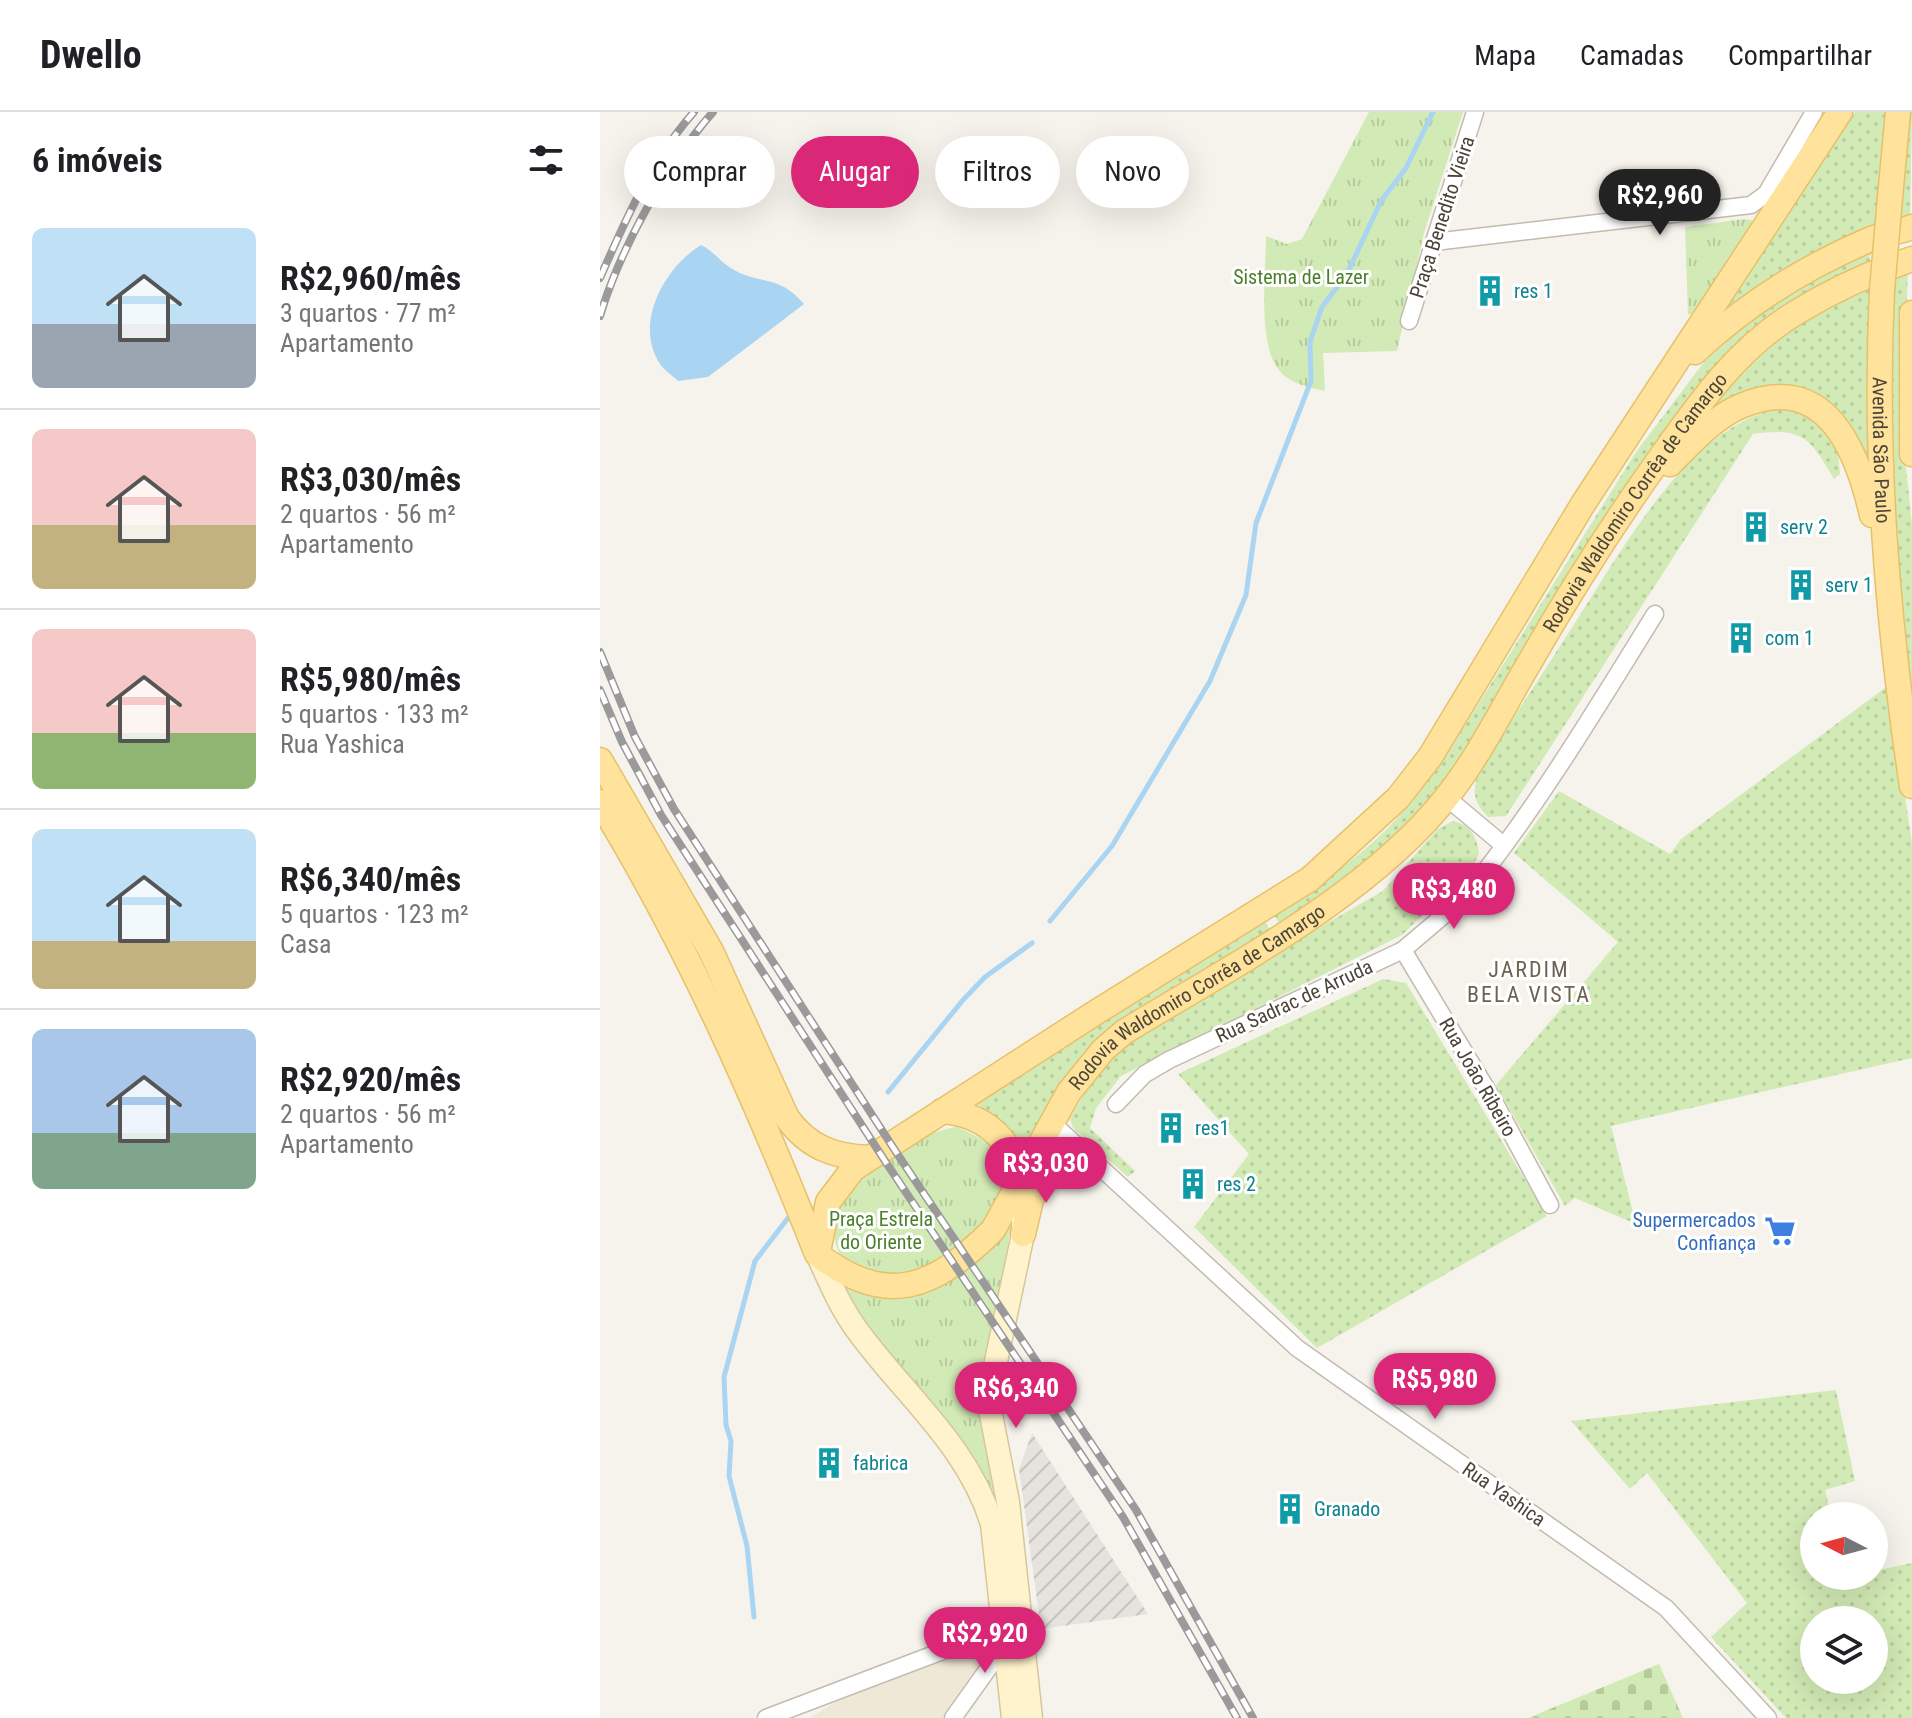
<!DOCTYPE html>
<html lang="pt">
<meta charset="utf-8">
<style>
:root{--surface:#fff;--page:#f2f2f2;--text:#202124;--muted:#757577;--line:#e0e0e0;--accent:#db2777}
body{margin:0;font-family:"Roboto Condensed",sans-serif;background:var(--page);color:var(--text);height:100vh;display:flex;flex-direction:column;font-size:30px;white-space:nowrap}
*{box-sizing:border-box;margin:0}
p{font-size:26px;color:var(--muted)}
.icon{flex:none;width:44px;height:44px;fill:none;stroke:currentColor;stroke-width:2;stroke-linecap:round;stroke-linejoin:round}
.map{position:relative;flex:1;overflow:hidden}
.panel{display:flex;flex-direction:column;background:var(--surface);width:600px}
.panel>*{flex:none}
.guide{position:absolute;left:24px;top:24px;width:760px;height:72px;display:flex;gap:16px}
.needle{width:52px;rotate:276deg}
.fabs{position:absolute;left:1200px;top:1390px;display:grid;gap:16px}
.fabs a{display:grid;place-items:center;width:88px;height:88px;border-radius:50%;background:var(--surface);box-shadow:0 8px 32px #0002;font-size:40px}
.price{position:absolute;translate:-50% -68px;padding:0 18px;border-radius:28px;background:var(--accent);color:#fff;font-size:26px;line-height:52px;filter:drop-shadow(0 2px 4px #0008)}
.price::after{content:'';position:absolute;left:50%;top:48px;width:24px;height:18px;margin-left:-12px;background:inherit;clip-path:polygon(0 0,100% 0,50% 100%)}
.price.current{background:#222;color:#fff}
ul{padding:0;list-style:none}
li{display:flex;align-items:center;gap:24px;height:200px;padding:0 32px}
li+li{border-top:2px solid var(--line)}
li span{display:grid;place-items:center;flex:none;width:224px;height:160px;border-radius:12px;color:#555}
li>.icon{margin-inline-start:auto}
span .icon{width:96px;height:96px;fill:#fffc;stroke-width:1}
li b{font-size:34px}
h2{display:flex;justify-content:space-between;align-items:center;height:96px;padding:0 32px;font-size:34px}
.tag{padding:0 28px;border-radius:36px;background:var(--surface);box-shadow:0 8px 32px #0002;font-size:28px;line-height:72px}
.tag.current{background:var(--accent);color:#fff}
header{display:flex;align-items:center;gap:48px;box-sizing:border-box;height:112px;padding:0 40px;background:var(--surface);border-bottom:2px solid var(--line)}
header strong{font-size:38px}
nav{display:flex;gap:44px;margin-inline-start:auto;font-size:28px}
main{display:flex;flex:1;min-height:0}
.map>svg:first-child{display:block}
.industrial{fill:url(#industrial-furrows)}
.education{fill:#efe8d6}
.grass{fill:url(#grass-dots);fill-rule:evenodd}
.cemetery{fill:url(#cemetery-stones)}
.park{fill:url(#park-tufts)}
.water{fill:#a9d4f2}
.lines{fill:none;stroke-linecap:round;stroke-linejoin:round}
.stream{stroke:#a9d4f2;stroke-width:5}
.minor-casing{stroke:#c2bbae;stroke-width:19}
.secondary-casing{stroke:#d6c79b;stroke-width:25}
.primary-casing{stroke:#e6c16a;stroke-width:27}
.minor{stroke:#fff;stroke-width:16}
.secondary{stroke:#fff3cd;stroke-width:22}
.primary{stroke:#ffe39c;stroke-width:24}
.rail-casing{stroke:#9a9a9a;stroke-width:8}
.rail{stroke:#fff;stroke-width:5;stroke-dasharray:15;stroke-linecap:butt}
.primary-bridge-casing{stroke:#e6c16a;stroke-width:27;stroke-linecap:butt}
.primary-bridge{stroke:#ffe39c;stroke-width:24}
.labels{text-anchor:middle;stroke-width:6;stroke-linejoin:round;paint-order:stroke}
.street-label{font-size:20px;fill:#4b4439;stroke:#fff}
.park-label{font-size:20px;fill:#4a7f2a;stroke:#fff}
.culture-label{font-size:20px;fill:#0d838f;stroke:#fff;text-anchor:start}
.shop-label{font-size:20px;fill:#366cbe;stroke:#fff;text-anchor:end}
.neighbourhood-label{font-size:22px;letter-spacing:2px;fill:#6e6250;stroke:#fff}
</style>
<header>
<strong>Dwello</strong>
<nav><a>Mapa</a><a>Camadas</a><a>Compartilhar</a></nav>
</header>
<main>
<section class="panel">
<h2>6 imóveis<svg class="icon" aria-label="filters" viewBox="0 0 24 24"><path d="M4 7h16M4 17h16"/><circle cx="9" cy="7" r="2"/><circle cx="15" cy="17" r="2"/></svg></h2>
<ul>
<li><span style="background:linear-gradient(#bfe0f5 60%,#9aa5b1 0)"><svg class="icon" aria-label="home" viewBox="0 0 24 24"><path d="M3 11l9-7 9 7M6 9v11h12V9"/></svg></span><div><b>R$2,960/mês</b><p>3 quartos · 77 m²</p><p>Apartamento</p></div></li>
<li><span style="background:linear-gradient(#f6c9c9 60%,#c2b280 0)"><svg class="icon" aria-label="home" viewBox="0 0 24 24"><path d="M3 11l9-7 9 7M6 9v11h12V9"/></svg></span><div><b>R$3,030/mês</b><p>2 quartos · 56 m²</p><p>Apartamento</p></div></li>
<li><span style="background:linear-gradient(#f6c9c9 65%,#8fb573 0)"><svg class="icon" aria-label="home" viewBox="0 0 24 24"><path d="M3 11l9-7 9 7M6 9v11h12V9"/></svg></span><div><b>R$5,980/mês</b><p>5 quartos · 133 m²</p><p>Rua Yashica</p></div></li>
<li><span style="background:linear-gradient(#bfe0f5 70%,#c2b280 0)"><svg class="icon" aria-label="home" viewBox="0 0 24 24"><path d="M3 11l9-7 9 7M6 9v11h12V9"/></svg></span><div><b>R$6,340/mês</b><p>5 quartos · 123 m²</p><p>Casa</p></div></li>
<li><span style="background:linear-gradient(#a9c7e8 65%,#7fa58c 0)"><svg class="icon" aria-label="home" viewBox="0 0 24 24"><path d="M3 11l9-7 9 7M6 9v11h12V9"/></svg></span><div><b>R$2,920/mês</b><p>2 quartos · 56 m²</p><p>Apartamento</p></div></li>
</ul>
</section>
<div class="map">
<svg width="1312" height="1606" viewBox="0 0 1312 1606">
<defs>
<pattern id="industrial-furrows" width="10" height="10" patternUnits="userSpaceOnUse" patternTransform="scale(2)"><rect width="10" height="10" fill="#e6e2dd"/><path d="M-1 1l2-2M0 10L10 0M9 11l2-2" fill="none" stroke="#c7c3be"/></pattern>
<pattern id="grass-dots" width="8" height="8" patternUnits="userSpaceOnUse" patternTransform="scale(2)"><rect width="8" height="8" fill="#d2eab5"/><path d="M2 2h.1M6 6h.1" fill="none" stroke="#b6ca9c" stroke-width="1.8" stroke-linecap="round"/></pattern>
<pattern id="cemetery-stones" width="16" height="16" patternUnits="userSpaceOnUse" patternTransform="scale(2)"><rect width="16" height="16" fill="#d2eab5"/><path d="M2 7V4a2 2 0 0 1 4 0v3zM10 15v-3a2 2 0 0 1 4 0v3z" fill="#b6ca9c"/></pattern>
<pattern id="park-tufts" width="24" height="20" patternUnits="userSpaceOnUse" patternTransform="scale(2)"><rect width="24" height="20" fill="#d2eab5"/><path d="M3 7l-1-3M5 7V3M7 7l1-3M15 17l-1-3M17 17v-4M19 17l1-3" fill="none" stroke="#b6ca9c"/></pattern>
</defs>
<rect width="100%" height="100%" fill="#f6f3ec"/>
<path class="industrial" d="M 432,1321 L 548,1502 L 441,1517 L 419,1357 Z"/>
<path class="education" d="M 369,1536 L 377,1541 L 381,1553 L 347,1606 L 210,1606 L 240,1587 Z"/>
<g class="grass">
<path d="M 1255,0 L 1287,0 L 1275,120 L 1110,220 Z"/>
<path d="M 1307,0 L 1312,0 L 1310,107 L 1298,109 Z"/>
<path d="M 1271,136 L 1269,153 L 1167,212 L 832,684 L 800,722 L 762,756 L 681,814 L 674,803 C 713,776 754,750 787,717 C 811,693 829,666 849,639 L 1036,340 L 1104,250 L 1165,197 L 1211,167 Z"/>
<path d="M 1308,154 L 1303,326 L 1312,413 L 1312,634 C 1295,476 1288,318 1295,159 Z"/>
<path d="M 1273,176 L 1276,368 C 1258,327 1245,292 1199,277 L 1078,336 C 1130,272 1192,200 1273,176 Z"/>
<path d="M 1184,296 L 1205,301 L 1237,330 L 1240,362 L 1234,367 C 1210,326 1203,315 1153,322 L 906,704 L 888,705 C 872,689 872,678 880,657 C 911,610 942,562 973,514 C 1020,442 1091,308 1184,296 Z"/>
<path d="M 1289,573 L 1312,732 L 1312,946 L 1011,1014 L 1036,1112 L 975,1086 L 965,1094 L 896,973 L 1018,830 L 914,741 L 959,679 L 1070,742 L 1081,727 Z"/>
<path d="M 853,709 C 871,713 877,725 879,742 L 872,755 L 802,823 L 521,964 L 496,996 L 490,1016 L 535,1059 L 528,1065 L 473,1016 L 470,1007 L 488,975 L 518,938 L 613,876 L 783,779 L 838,717 Z"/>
<path d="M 664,808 L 672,821 L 529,906 L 426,1045 L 408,1016 L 375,990 Z"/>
<path d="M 783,867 L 806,871 L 947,1104 L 717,1236 L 594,1115 L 649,1042 L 578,962 Z"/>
<path d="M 1236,1278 L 1255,1369 L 1225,1378 L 1231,1404 L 1214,1404 L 1214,1464 L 1274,1464 L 1274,1459 L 1312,1451 L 1312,1606 L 1186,1606 L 1111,1525 L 1147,1491 L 1047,1361 L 1030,1377 L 971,1309 ZM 1214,1508 L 1274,1508 L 1274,1568 L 1214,1568 Z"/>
</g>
<path class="cemetery" d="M 1059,1552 L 1083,1606 L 928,1606 Z"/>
<g class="park">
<path d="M 769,0 L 863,0 L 824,121 L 797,239 L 723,241 L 725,279 C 708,275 686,271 676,254 C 658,225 666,158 666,124 L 687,132 L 702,127 Z"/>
<path d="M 1144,107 L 1152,108 L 1151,119 L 1102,198 L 1088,203 L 1085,115 Z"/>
<path d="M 355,1015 C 435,1042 407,1094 357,1135 C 341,1148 320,1165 298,1167 C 283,1168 260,1156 245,1151 C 200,1086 300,1026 355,1015 Z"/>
<path d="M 411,1111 L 397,1208 L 400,1391 L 393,1391 L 239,1172 L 264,1182 L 288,1185 L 402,1124 Z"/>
</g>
<path class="water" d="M 101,133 C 115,140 119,149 131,156 C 159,174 178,161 204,192 L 108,265 L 78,269 C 73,264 64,258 60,252 C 33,211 65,155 101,133 Z"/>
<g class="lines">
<g class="stream">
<path d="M 450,809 L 512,734 L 610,569 L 646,483 L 656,411 L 711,269 L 710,230 L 722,195 L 747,162 L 781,89 L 806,56 L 833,0"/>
<path d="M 288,980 L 363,888 L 385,865 L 432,831"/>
<path d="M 154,1505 L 147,1434 L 129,1364 L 131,1329 L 126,1313 L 124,1265 L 155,1149 L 188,1106"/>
</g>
<defs>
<g id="minor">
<path d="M 834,130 L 1151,93 L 1166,82 L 1214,0"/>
<path d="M 809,209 L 875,0"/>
<path d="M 846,685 L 902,732"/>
<path d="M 803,838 L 895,991 L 950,1093"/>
<path d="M 516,992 L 545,962 L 569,948 L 803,838 C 828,816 858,794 879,767 C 944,684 999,592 1055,502"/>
<path d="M 451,1010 L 697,1236 L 1066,1496 L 1168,1606"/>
<path d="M 166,1606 L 411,1513"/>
<path d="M 353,1606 L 408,1529"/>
</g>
<g id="secondary">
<path d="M 423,1106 L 423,1122 L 388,1287 L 408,1390 L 431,1606"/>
<path d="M 217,1142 C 229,1168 240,1195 257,1218 C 304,1283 368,1333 392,1412 L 413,1606"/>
</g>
<g id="primary">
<path d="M 1290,86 L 1298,0"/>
<path id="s1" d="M 1282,178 C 1274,347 1287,507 1312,674"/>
<path d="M 1312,201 L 1312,342"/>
<path d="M 1095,240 C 1146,192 1205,155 1271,127 C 1284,122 1298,120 1312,115"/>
<path d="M 1070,352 C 1090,332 1114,305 1141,294 C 1225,258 1257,337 1272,403"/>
<path d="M 0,648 L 111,839 L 187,1006 C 208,1035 234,1045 269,1046"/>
<path id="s2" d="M 0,690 C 88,834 155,986 217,1142 C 287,1197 334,1176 393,1118 L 469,980 L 503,938 L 524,920 C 630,855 768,784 846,686 C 878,646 902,597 928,553 C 968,483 1011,415 1058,349 C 1097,294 1137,236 1197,200 C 1233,178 1272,160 1312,147"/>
<path d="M 342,999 C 384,1002 410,1026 421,1066"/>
<path d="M 423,1122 L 439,1054"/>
<path d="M 218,1140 L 228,1090 L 253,1057 L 498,899 L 710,767 L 798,686 L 830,645 L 983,392 L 1240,0"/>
</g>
</defs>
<use href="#minor" class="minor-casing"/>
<use href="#secondary" class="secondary-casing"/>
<use href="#primary" class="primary-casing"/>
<use href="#minor" class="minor"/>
<use href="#secondary" class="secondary"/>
<use href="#primary" class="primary"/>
<defs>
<g id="rail">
<path d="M 0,166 C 25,109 52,47 94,0"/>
<path d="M 0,204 C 20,137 67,52 113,0"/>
<path d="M 0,540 L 35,625 L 74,697 L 298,1043 L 536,1398 L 653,1606"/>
<path d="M 0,578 L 22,630 L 61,703 L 285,1049 L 523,1405 L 637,1606"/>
</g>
</defs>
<use href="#rail" class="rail-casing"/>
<use href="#rail" class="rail"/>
<defs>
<path id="primary-bridge" d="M 1282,178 L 1290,86"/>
</defs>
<use href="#primary-bridge" class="primary-bridge-casing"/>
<use href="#primary-bridge" class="primary-bridge"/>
</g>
<defs>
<symbol id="building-bare" viewBox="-9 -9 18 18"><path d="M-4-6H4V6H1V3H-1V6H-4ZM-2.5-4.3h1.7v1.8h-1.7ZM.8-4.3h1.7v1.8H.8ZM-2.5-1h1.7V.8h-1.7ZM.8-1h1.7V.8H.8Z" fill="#0f9aa8" stroke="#fff" stroke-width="2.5" paint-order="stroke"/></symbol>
<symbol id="supermarket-bare" viewBox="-9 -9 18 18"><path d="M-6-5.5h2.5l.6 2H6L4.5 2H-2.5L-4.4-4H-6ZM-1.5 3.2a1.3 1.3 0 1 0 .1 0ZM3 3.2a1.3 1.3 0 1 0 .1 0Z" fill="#3f7fe0" stroke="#fff" stroke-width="2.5" paint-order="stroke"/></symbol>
</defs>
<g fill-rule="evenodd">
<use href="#building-bare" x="868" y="157" width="44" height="44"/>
<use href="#building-bare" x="1134" y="393" width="44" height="44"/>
<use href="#building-bare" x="1179" y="451" width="44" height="44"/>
<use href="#building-bare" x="1119" y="504" width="44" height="44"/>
<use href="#building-bare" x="549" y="994" width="44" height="44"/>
<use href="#building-bare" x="571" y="1050" width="44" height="44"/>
<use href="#supermarket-bare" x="1158" y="1097" width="44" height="44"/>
<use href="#building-bare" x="207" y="1329" width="44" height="44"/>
<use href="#building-bare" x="668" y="1375" width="44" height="44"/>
</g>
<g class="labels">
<g class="street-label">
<text transform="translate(842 105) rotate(-72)" y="7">Praça Benedito Vieira</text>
<text dy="7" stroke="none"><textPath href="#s1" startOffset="160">Avenida São Paulo</textPath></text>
<text dy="7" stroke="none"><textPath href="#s2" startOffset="1694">Rodovia Waldomiro Corrêa de Camargo</textPath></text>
<text dy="7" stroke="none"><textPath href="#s2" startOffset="1022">Rodovia Waldomiro Corrêa de Camargo</textPath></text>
<text transform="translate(694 889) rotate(-25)" y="7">Rua Sadrac de Arruda</text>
<text transform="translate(878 965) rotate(60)" y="7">Rua Joāo Ribeiro</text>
<text transform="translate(904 1382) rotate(35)" y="7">Rua Yashica</text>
</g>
<g class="park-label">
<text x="701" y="172">Sistema de Lazer</text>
<text x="281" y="1114">Praça Estrela<tspan x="281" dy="23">do Oriente</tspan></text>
</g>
<g class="culture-label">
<text x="914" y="186">res 1</text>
<text x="1180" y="422">serv 2</text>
<text x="1225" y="480">serv 1</text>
<text x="1165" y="533">com 1</text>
<text x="595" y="1023">res1</text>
<text x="617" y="1079">res 2</text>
<text x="253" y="1358">fabrica</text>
<text x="714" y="1404">Granado</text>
</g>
<g class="shop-label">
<text x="1156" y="1115">Supermercados<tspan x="1156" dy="23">Confiança</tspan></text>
</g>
<g class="neighbourhood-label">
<text x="929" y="865">JARDIM<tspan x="929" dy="25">BELA VISTA</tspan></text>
</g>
</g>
</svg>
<div class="fabs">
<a><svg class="needle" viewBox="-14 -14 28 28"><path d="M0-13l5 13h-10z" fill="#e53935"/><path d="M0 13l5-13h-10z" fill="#757577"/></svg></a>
<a><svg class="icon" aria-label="layers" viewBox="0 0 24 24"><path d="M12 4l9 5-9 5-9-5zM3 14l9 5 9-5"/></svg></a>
</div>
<b class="price current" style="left:1060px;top:125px">R$2,960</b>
<b class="price" style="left:854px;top:819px">R$3,480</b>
<b class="price" style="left:446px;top:1093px">R$3,030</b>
<b class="price" style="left:835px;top:1309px">R$5,980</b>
<b class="price" style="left:416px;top:1318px">R$6,340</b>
<b class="price" style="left:385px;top:1563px">R$2,920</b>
<div class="guide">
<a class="tag">Comprar</a>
<a class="tag current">Alugar</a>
<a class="tag">Filtros</a>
<a class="tag">Novo</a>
</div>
</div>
</main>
